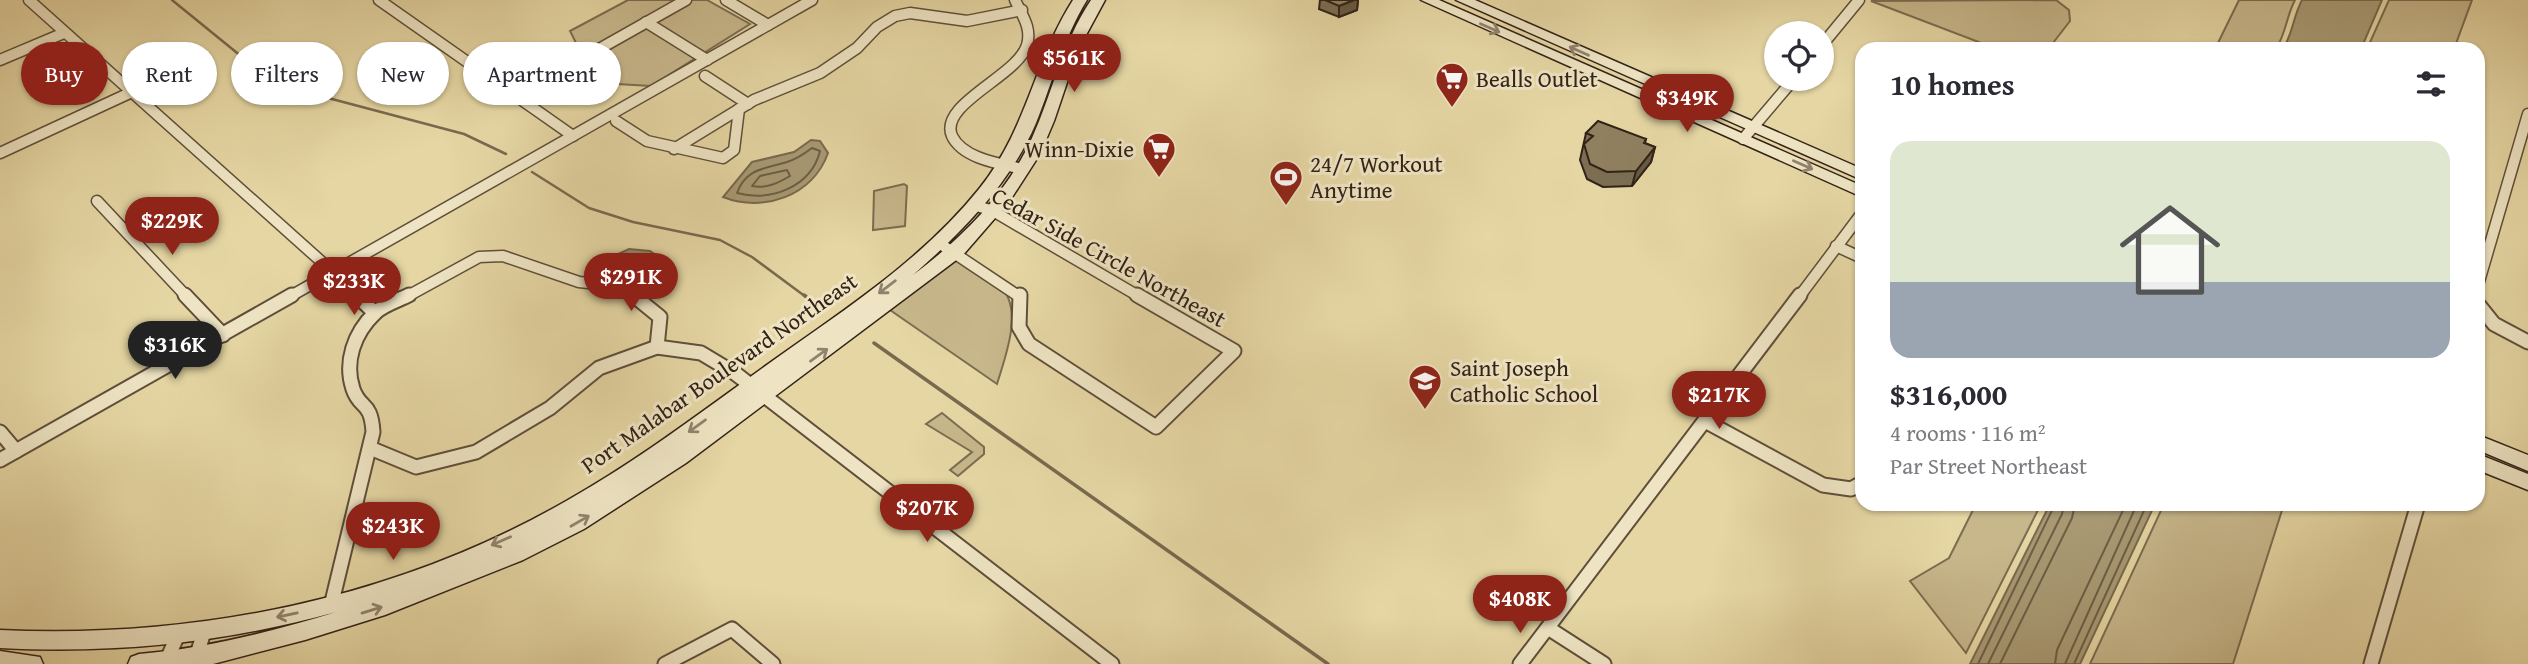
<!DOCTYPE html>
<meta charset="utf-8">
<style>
:root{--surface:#fff;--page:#f2f2f3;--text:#2b2b33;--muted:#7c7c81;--accent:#8f2418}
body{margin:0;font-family:"Gentium Book Plus",serif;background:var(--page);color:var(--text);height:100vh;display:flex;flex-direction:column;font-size:26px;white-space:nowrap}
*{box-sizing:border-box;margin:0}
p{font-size:23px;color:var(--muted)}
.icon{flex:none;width:38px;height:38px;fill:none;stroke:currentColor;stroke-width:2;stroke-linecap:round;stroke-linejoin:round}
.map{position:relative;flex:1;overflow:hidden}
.side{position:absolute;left:1855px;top:42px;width:630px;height:469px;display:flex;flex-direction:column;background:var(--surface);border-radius:21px;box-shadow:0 2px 5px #0004}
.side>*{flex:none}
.banner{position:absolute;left:21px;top:42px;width:665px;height:63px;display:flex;gap:14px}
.buttons{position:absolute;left:1764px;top:21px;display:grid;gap:14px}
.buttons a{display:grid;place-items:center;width:70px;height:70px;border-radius:50%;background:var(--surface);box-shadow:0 2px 5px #0004;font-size:35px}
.price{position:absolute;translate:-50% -60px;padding:0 16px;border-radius:24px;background:var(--accent);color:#fff;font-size:23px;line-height:46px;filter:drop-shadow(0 2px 4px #0008)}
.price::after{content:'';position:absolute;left:50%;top:42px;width:21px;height:16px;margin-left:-10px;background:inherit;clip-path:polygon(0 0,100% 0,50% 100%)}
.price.on{background:#222;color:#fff}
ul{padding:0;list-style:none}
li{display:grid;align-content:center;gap:14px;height:371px;padding:0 35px}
li span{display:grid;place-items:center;height:217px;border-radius:21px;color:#555}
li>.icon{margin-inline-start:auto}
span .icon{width:126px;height:126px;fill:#fffc;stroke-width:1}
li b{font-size:30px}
h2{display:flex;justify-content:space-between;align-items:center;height:84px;padding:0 35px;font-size:30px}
.pill{padding:0 24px;border-radius:32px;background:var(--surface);box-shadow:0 2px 5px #0004;font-size:24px;line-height:63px}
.pill.on{background:var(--accent);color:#fff}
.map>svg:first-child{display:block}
.green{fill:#c7b78b;stroke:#7c6c51;stroke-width:2}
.water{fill:#a89973;stroke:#79694e;stroke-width:2}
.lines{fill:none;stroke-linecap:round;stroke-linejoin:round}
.shore{stroke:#6d5e45;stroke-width:2}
.stream-far1{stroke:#79694e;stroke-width:2.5}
.stream{stroke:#79694e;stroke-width:3.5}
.street-far1-casing{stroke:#5f4f3a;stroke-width:13}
.street-casing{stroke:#5f4f3a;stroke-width:17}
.secondary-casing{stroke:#322217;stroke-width:3}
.street-far1{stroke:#eee4c3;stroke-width:10}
.street{stroke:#eee4c3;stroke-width:13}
.secondary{fill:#eee4c3;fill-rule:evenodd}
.wall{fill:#7b6e53;stroke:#322217;stroke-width:2}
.shaded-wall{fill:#645a43;stroke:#322217;stroke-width:2}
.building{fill:#8f8060;stroke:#322217;stroke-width:2}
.oneway{stroke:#90836d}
.labels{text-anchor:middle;stroke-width:6;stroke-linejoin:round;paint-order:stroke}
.poi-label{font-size:23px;fill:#322217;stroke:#eee4c3;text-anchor:start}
.street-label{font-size:23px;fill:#322217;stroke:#eee4c3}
</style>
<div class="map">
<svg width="2528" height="664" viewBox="0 0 2528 664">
<rect width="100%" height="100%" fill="#e5d6a3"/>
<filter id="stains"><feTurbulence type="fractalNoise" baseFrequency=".00286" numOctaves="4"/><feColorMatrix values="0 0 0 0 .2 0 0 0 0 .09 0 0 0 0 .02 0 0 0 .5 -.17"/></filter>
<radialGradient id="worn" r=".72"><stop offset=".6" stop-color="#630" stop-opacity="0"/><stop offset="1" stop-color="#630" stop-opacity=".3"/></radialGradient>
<g class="green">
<path d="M 628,0 L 707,0 L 750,24 L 651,86 L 617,84 L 587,65 L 570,31 Z"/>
<path d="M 2056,0 L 2069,10 L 2070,21 L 2053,43 L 2067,49 L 1997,49 L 1871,1 Z"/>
<path d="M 2239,0 L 2295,0 C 2286,17 2287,31 2276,49 L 2215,49 Z"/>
<path d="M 2389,0 L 2472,0 L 2454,49 L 2367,49 Z"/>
<path d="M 904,184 L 907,186 L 905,226 L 873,230 L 874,191 Z"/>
<path d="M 958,258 C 971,267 987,275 999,285 C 1025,308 1005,357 997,384 L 890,310 Z"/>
<path d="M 942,413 L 984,447 L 984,454 L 958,476 L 950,470 L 972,452 L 926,424 Z"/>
<path d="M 1976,504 L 2041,504 L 1966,653 L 1910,581 L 1949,558 Z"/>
<path d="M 2164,504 L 2284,504 L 2233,664 L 2090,664 Z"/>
</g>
<g class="water">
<path d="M 2302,0 L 2382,0 L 2361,49 L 2283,49 C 2293,33 2293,17 2302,0 Z"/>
<path d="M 811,140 L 820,141 L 828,153 C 813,196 763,213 723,197 L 752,162 L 794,152 Z"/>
<path d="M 629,249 L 650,251 L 660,258 C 650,276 632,275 614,270 L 616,255 Z"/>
<path d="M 2050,504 L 2155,504 L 2080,664 L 1970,664 Z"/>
</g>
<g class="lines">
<g class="shore">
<path d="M 812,148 L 820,151 C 811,187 771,202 737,193 C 746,168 765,169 787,162 C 797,159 804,154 812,148 Z"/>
<path d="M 787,170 L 790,176 C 778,183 766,189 752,186 L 760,176 Z"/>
<path d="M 1978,664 L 2055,504"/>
<path d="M 1988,664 L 2062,514 L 2064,504"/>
<path d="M 2000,664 L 2072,518 L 2075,504"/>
<path d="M 2055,664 L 2057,650 L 2126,504"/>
<path d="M 2065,664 L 2137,504"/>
<path d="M 2074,664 L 2147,504"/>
</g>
<g class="stream-far1">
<path d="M 172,0 L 247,61 L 298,90 L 464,134 L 506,154"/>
<path d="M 532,172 L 589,208 L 633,222 L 720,240 L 752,257 L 806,297"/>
</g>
<g class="stream">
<path d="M 804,295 L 819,306"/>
<path d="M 874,343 L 1328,664"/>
</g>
<defs>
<g id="street-far1">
<path d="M 29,0 L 333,272"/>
<path d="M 379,0 L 573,136"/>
<path d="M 726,0 L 768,25"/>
<path d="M 1015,0 C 1022,15 1032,28 1027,45 C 1018,76 938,104 952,136 C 963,159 1001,164 1023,169"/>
<path d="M 646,22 L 707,60"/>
<path d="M 1822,45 L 1859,0"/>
<path d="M 585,57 L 686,0"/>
<path d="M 0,60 L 64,33"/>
<path d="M 705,76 L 748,104"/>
<path d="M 616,121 L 647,141 L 723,158 L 734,150 L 739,109"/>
<path d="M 1743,139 L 1794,79"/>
<path d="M 674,149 L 754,100 L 820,73 L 857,48 L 877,27 L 895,16 L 910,13 L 967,21 L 1022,10"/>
<path d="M 0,153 L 134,91"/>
<path d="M 97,201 L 187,297"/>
<path d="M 974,205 L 993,211 L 1140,297"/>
<path d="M 939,243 L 1020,297"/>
<path d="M 1836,246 L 1862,258"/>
<path d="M 344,284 L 357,297"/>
<path d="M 2478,285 L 2528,114"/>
<path d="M 289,297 L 812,0"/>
<path d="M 406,297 L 479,257 L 503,256 L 579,282 L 617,286 L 637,297"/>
<path d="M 1799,297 L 1862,213"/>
</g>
<g id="street">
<path d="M 185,295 L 223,335"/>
<path d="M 356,295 L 375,313"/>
<path d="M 633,295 L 660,317 L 657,347"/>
<path d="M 1020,295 L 1019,327 L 1029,344 L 1156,427 L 1234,351 L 1137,295"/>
<path d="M 2478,304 L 2494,324 L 2528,342"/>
<path d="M 1705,421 L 1823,485 L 1851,489 L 1862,483"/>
<path d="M 0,432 L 16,451"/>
<path d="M 370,448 L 416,467 L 476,452 L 550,408 L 599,368 L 657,347 L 701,353 L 736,374 L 1112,664"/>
<path d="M 0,460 L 292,295"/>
<path d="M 331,606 L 373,432 C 371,400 360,410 353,389 C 344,362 354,333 375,313 C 383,305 399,300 409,295"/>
<path d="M 1548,628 L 1604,664"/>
<path d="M 165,664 L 177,637"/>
<path d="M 194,664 L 204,632"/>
<path d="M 665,664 L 732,629 L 773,664"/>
<path d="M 1520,664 L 1800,295"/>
<path d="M 2371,664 L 2418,504"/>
</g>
<g id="secondary">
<path d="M 1073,0 L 1087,0 C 1063,39 1053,81 1036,123 C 1010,184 962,232 913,275 C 961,239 1007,194 1032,138 C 1053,92 1062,43 1091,0 L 1105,0 L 1078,50 L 1054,121 L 1040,154 L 1009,202 L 963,255 L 686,463 L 584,529 L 523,560 L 385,615 L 305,640 L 213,664 L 128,664 L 131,657 L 139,654 C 206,648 271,632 336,612 C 223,643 117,654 0,648 L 0,630 C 197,639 396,599 568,500 C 639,460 704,410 771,362 C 844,310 922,260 979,189 C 1028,128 1033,63 1073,0 Z"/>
<path d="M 1421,0 L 1439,0 L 1862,186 L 1862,197 Z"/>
<path d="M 1456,0 L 1475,0 L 1862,169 L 1862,180 Z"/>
<path d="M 2478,435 L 2528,455 L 2528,471 L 2478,450 Z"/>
<path d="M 2478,454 L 2528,474 L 2528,490 L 2478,470 Z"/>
<path d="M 0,651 L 40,657 L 43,664 L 0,664 Z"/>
</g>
</defs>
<use href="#street-far1" class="street-far1-casing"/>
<use href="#street" class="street-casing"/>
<use href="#secondary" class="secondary-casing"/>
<use href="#street-far1" class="street-far1"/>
<use href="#street" class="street"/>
<use href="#secondary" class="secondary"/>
</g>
<g class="wall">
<path d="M 1320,0 L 1358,0 L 1357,10 L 1339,17 L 1319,9 Z"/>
<path d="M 1586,133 L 1646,139 L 1645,143 L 1655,147 L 1651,162 L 1632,186 L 1603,187 L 1587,179 L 1580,160 Z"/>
</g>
<g class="shaded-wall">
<path d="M 1354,0 L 1358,0 L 1357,10 L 1339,17 L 1339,6 Z"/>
<path d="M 1655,147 L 1651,162 L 1632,186 L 1636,171 Z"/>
</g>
<g class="building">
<path d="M 1325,0 L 1354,0 L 1339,6 Z"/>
<path d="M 1598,121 L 1646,139 L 1644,143 L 1655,147 L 1636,171 L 1607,172 L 1590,164 L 1584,144 L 1593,136 L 1586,133 Z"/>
</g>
<defs><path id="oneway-shaft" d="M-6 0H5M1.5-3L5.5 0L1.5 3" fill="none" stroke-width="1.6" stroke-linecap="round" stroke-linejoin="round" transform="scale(1.75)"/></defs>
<g class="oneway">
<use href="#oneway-shaft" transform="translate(1490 28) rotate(24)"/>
<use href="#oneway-shaft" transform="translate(1579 51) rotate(-156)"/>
<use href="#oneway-shaft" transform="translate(1803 165) rotate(24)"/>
<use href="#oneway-shaft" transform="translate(887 287) rotate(143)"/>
<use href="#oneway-shaft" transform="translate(819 355) rotate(-36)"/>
<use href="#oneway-shaft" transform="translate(697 426) rotate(144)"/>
<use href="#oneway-shaft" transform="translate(580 521) rotate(-30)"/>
<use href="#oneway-shaft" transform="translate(501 541) rotate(156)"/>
<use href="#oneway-shaft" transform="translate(372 610) rotate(-17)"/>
<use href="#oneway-shaft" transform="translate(287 615) rotate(168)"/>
</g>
<defs>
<symbol id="supermarket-pin" viewBox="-11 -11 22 30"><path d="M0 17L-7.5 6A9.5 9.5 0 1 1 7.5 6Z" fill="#8f2418" stroke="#eee4c3"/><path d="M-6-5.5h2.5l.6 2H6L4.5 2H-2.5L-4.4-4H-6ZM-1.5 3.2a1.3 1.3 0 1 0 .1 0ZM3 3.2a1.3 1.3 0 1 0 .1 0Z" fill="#fff"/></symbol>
<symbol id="stadium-pin" viewBox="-11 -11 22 30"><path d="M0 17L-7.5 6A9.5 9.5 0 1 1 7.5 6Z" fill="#8f2418" stroke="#eee4c3"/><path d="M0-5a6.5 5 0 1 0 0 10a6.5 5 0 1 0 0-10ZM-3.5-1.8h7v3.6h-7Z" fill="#fff"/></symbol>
<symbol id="school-pin" viewBox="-11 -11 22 30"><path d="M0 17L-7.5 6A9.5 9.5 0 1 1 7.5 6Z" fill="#8f2418" stroke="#eee4c3"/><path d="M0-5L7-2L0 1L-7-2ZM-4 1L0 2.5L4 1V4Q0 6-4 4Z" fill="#fff"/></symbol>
</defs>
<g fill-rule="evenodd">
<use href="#supermarket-pin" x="1433" y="60" width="38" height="52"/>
<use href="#supermarket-pin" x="1140" y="130" width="38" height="52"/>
<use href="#stadium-pin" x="1267" y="158" width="38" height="52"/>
<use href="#school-pin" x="1406" y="362" width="38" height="52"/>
</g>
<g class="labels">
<g class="poi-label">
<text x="1476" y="87">Bealls Outlet</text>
<text x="1134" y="157" text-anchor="end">Winn-Dixie</text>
<text x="1310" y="172">24/7 Workout<tspan x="1310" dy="26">Anytime</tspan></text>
<text x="1450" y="376">Saint Joseph<tspan x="1450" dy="26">Catholic School</tspan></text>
</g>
<g class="street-label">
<text transform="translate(1109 257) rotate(29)" y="8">Cedar Side Circle Northeast</text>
<text transform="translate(719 373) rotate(-35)" y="8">Port Malabar Boulevard Northeast</text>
</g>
</g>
<rect width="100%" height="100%" filter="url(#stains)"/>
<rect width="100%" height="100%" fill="url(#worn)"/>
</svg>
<div class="buttons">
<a><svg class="icon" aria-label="locate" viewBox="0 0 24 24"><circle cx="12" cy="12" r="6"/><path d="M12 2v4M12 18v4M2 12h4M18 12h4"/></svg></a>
</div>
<b class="price" style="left:1074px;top:94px">$561K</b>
<b class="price" style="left:1687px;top:134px">$349K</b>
<b class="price" style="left:172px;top:257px">$229K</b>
<b class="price" style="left:631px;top:313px">$291K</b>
<b class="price" style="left:354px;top:317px">$233K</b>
<b class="price on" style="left:175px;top:381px">$316K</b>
<b class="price" style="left:1719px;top:431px">$217K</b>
<b class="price" style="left:927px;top:544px">$207K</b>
<b class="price" style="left:393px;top:562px">$243K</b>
<b class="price" style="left:1520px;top:635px">$408K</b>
<div class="banner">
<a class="pill on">Buy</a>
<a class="pill">Rent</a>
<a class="pill">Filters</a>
<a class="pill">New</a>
<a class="pill">Apartment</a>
</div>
<section class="side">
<h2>10 homes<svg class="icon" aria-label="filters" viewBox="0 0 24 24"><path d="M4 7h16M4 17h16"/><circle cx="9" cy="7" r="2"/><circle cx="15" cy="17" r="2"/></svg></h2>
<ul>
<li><span style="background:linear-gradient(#dfe7d0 65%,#9aa5b1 0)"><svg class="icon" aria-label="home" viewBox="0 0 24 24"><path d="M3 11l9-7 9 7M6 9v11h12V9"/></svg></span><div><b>$316,000</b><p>4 rooms · 116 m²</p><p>Par Street Northeast</p></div></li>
</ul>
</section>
</div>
